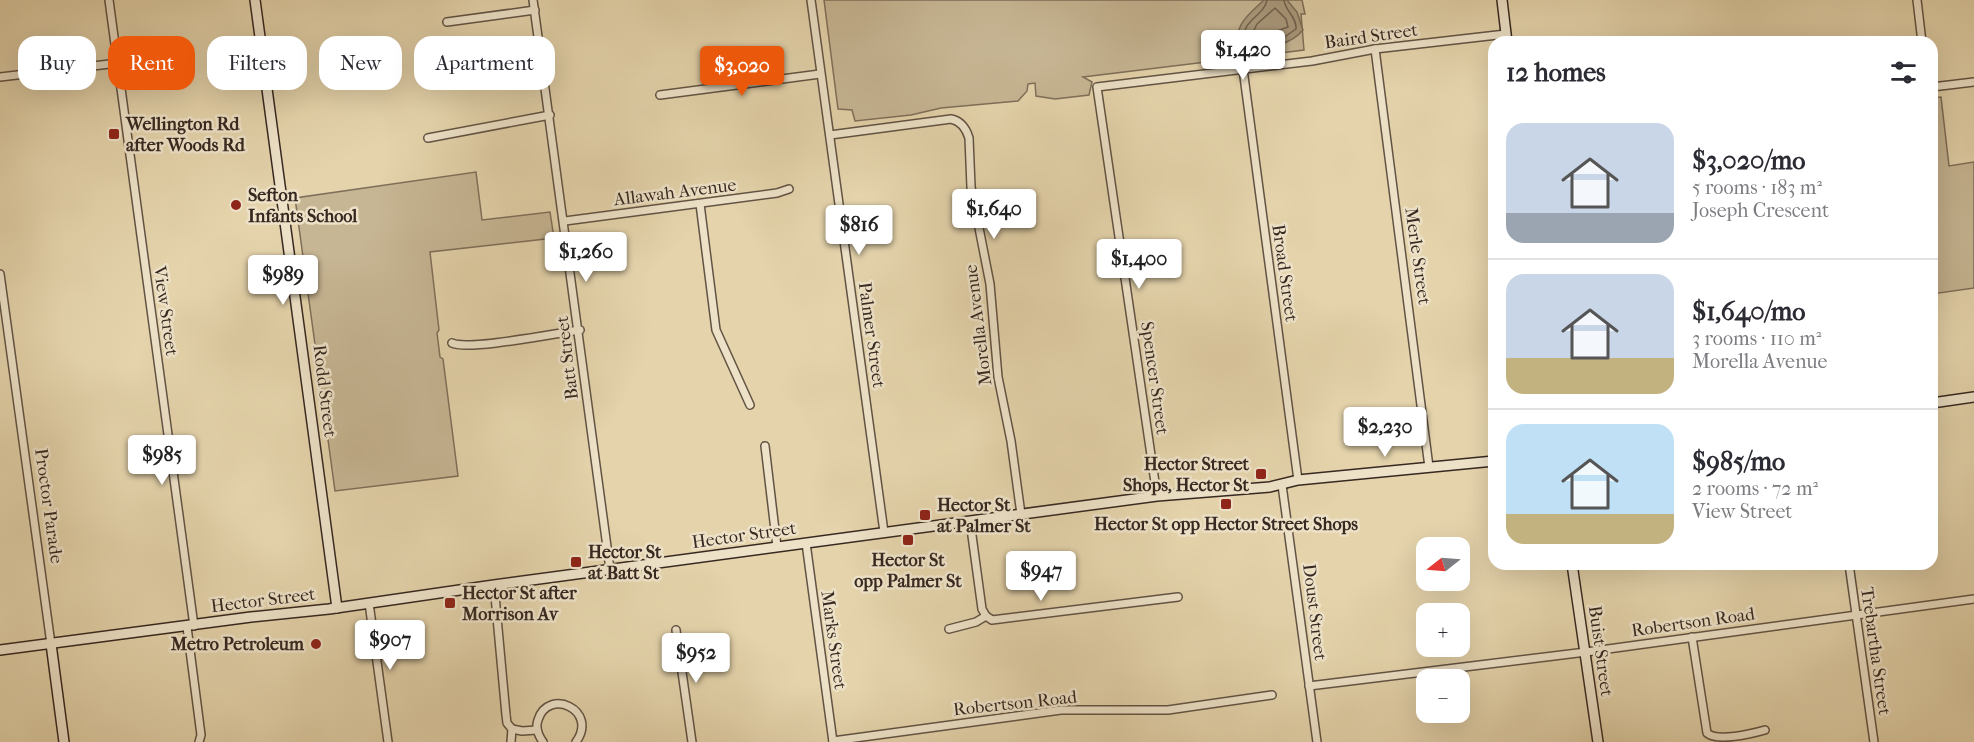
<!DOCTYPE html>
<meta charset="utf-8">
<style>
:root{--surface:#fff;--page:#f7f7f7;--text:#2b2b33;--muted:#7c7c81;--line:#e1e1e2;--accent:#ea580c}
body{margin:0;font-family:"IM FELL French Canon",serif;background:var(--page);color:var(--text);height:100vh;display:flex;flex-direction:column;font-size:22px;white-space:nowrap}
*{box-sizing:border-box;margin:0}
p{font-size:20px;color:var(--muted)}
.icon{flex:none;width:33px;height:33px;fill:none;stroke:currentColor;stroke-width:2;stroke-linecap:round;stroke-linejoin:round}
.map{position:relative;flex:1;overflow:hidden}
.details{position:absolute;left:1488px;top:36px;width:450px;height:534px;display:flex;flex-direction:column;background:var(--surface);border-radius:18px;box-shadow:0 6px 24px #0002}
.details>*{flex:none}
.hud{position:absolute;left:18px;top:36px;width:570px;height:54px;display:flex;gap:12px}
.needle{width:39px;rotate:253deg}
.buttons{position:absolute;left:1416px;top:537px;display:grid;gap:12px}
.buttons a{display:grid;place-items:center;width:54px;height:54px;border-radius:12px;background:var(--surface);box-shadow:0 6px 24px #0002;font-size:30px}
.price{position:absolute;translate:-50% -51px;padding:0 14px;border-radius:6px;background:#fff;color:#222;font-size:20px;line-height:39px;filter:drop-shadow(0 2px 3px #0008)}
.price::after{content:'';position:absolute;left:50%;top:36px;width:18px;height:14px;margin-left:-9px;background:inherit;clip-path:polygon(0 0,100% 0,50% 100%)}
.price.selected{background:var(--accent);color:#fff}
ul{padding:0;list-style:none}
li{display:flex;align-items:center;gap:18px;height:150px;padding:0 18px}
li+li{border-top:2px solid var(--line)}
li span{display:grid;place-items:center;flex:none;width:168px;height:120px;border-radius:18px;color:#555}
li>.icon{margin-inline-start:auto}
span .icon{width:72px;height:72px;fill:#fffc;stroke-width:1}
li b{font-size:26px}
h2{display:flex;justify-content:space-between;align-items:center;height:72px;padding:0 18px;font-size:26px}
.chip{padding:0 21px;border-radius:18px;background:var(--surface);box-shadow:0 6px 24px #0002;font-size:21px;line-height:54px}
.chip.selected{background:var(--accent);color:#fff}
.map>svg:first-child{display:block}
.green{fill:#c7b694;stroke:#7f6f5a;stroke-width:1.5}
.water{fill:#a9997c;stroke:#7b6c58;stroke-width:1.5}
.lines{fill:none;stroke-linecap:round;stroke-linejoin:round}
.shore{stroke:#70604e;stroke-width:1.5}
.street-casing{stroke:#625344;stroke-width:10}
.secondary-casing{stroke:#372821;stroke-width:12}
.street{stroke:#ede2c8;stroke-width:7}
.secondary{stroke:#ede2c8;stroke-width:9}
.poi-dot{fill:#8f2418;stroke:#ede2c8;stroke-width:2}
.labels{text-anchor:middle;stroke-width:5;stroke-linejoin:round;paint-order:stroke}
.street-label{font-size:18px;fill:#372821;stroke:#ede2c8}
.poi-label{font-size:18px;font-weight:bold;fill:#372821;stroke:#ede2c8;text-anchor:start}
</style>
<div class="map">
<svg width="1974" height="742" viewBox="0 0 1974 742">
<rect width="100%" height="100%" fill="#e4d3ab"/>
<filter id="stains"><feTurbulence type="fractalNoise" baseFrequency=".00333" numOctaves="4"/><feColorMatrix values="0 0 0 0 .2 0 0 0 0 .09 0 0 0 0 .02 0 0 0 .5 -.17"/></filter>
<radialGradient id="worn" r=".72"><stop offset=".6" stop-color="#630" stop-opacity="0"/><stop offset="1" stop-color="#630" stop-opacity=".3"/></radialGradient>
<g class="green">
<path d="M 824,0 L 1302,0 L 1305,14 L 1301,14 L 1304,50 L 1083,77 L 1092,82 L 1089,95 L 1055,99 L 1036,96 L 1035,83 L 1028,84 L 1027,91 L 1018,101 L 941,108 L 911,115 L 855,121 L 852,110 L 838,109 Z"/>
<path d="M 1941,97 L 1949,166 L 1974,162 L 1974,288 L 1932,294 L 1932,98 Z"/>
<path d="M 476,172 L 482,220 L 550,212 L 554,238 L 430,252 L 439,330 L 437,333 L 440,357 L 443,359 L 458,476 L 335,491 L 295,198 Z"/>
</g>
<path class="water" d="M 1264,0 L 1287,0 L 1297,12 L 1303,30 C 1289,47 1267,47 1246,49 C 1225,32 1251,12 1264,0 Z"/>
<g class="lines">
<g class="shore">
<path d="M 1267,0 C 1265,16 1236,23 1247,42 L 1283,38 L 1296,29 C 1297,17 1285,11 1284,0"/>
<path d="M 1275,8 L 1286,19 L 1288,27 L 1274,32 L 1255,33 L 1254,30 L 1257,24 Z"/>
</g>
<defs>
<g id="street">
<path d="M 109,0 L 194,626"/>
<path d="M 533,0 L 610,569"/>
<path d="M 811,0 L 884,532"/>
<path d="M 1917,0 L 1922,42"/>
<path d="M 447,22 L 535,10"/>
<path d="M 1375,49 L 1429,467"/>
<path d="M 1243,69 L 1298,480"/>
<path d="M 0,77 L 118,63"/>
<path d="M 1932,87 L 1974,82"/>
<path d="M 660,95 L 820,74"/>
<path d="M 830,135 L 951,119 C 961,121 966,128 969,138 L 971,187 L 990,284 L 998,377 L 1011,441 L 1021,514"/>
<path d="M 428,138 L 550,115"/>
<path d="M 700,204 L 716,330 L 750,405"/>
<path d="M 565,221 L 777,193 L 789,189"/>
<path d="M 0,274 L 51,644"/>
<path d="M 452,343 C 468,351 557,333 580,330"/>
<path d="M 765,446 L 777,547"/>
<path d="M 1282,485 L 1317,742"/>
<path d="M 1157,496 L 1097,87 L 1312,61 L 1375,49 L 1506,34"/>
<path d="M 970,521 L 982,609 L 986,616 L 992,620 L 1178,597"/>
<path d="M 806,543 L 833,742"/>
<path d="M 1849,564 L 1874,742"/>
<path d="M 494,585 L 506,715 L 507,723 L 512,729 L 511,742"/>
<path d="M 369,603 L 388,742"/>
<path d="M 187,627 L 201,735 L 199,742"/>
<path d="M 949,629 L 976,622 L 986,616"/>
<path d="M 676,630 L 692,742"/>
<path d="M 1692,637 L 1707,733 C 1717,742 1751,734 1765,730"/>
<path d="M 1309,686 L 1586,652 L 1974,599"/>
<path d="M 512,729 L 522,731 L 537,730"/>
<path d="M 833,741 L 1061,710 L 1168,710 L 1272,695"/>
<path d="M 543,742 C 538,735 535,728 538,720 C 548,687 599,710 576,742"/>
</g>
<g id="secondary">
<path d="M 255,0 L 337,608"/>
<path d="M 1502,0 L 1507,42"/>
<path d="M 1932,403 L 1974,397"/>
<path d="M 1572,564 L 1598,742"/>
<path d="M 51,644 L 64,742"/>
<path d="M 0,650 L 251,617 L 329,609 L 494,585 L 1157,496 L 1270,487 L 1298,480 L 1494,461"/>
</g>
</defs>
<use href="#street" class="street-casing"/>
<use href="#secondary" class="secondary-casing"/>
<use href="#street" class="street"/>
<use href="#secondary" class="secondary"/>
</g>
<g class="poi-dot">
<rect x="108" y="128" width="12" height="12" rx="3"/>
<circle cx="236" cy="205" r="6"/>
<rect x="1255" y="468" width="12" height="12" rx="3"/>
<rect x="1220" y="498" width="12" height="12" rx="3"/>
<rect x="919" y="509" width="12" height="12" rx="3"/>
<rect x="902" y="534" width="12" height="12" rx="3"/>
<rect x="570" y="556" width="12" height="12" rx="3"/>
<rect x="444" y="597" width="12" height="12" rx="3"/>
<circle cx="316" cy="644" r="6"/>
</g>
<g class="labels">
<g class="street-label">
<text transform="translate(1371 36) rotate(-8)" y="6">Baird Street</text>
<text transform="translate(675 192) rotate(-7)" y="6">Allawah Avenue</text>
<text transform="translate(1418 256) rotate(82)" y="6">Merle Street</text>
<text transform="translate(1285 273) rotate(82)" y="6">Broad Street</text>
<text transform="translate(166 311) rotate(82)" y="6">View Street</text>
<text transform="translate(978 325) rotate(-97)" y="6">Morella Avenue</text>
<text transform="translate(872 335) rotate(82)" y="6">Palmer Street</text>
<text transform="translate(567 358) rotate(-97)" y="6">Batt Street</text>
<text transform="translate(1155 378) rotate(82)" y="6">Spencer Street</text>
<text transform="translate(325 391) rotate(83)" y="6">Rodd Street</text>
<text transform="translate(49 506) rotate(82)" y="6">Proctor Parade</text>
<text transform="translate(744 535) rotate(-8)" y="6">Hector Street</text>
<text transform="translate(263 600) rotate(-7)" y="6">Hector Street</text>
<text transform="translate(1315 612) rotate(83)" y="6">Doust Street</text>
<text transform="translate(1693 622) rotate(-8)" y="6">Robertson Road</text>
<text transform="translate(834 640) rotate(82)" y="6">Marks Street</text>
<text transform="translate(1601 651) rotate(82)" y="6">Buist Street</text>
<text transform="translate(1876 651) rotate(82)" y="6">Trebartha Street</text>
<text transform="translate(1015 703) rotate(-6)" y="6">Robertson Road</text>
</g>
<g class="poi-label">
<text x="126" y="130">Wellington Rd<tspan x="126" dy="21">after Woods Rd</tspan></text>
<text x="248" y="201">Sefton<tspan x="248" dy="21">Infants School</tspan></text>
<text x="1249" y="470" text-anchor="end">Hector Street<tspan x="1249" dy="21">Shops, Hector St</tspan></text>
<text x="937" y="511">Hector St<tspan x="937" dy="21">at Palmer St</tspan></text>
<text x="1226" y="530" text-anchor="middle">Hector St opp Hector Street Shops</text>
<text x="588" y="558">Hector St<tspan x="588" dy="21">at Batt St</tspan></text>
<text x="908" y="566" text-anchor="middle">Hector St<tspan x="908" dy="21">opp Palmer St</tspan></text>
<text x="462" y="599">Hector St after<tspan x="462" dy="21">Morrison Av</tspan></text>
<text x="304" y="650" text-anchor="end">Metro Petroleum</text>
</g>
</g>
<rect width="100%" height="100%" filter="url(#stains)"/>
<rect width="100%" height="100%" fill="url(#worn)"/>
</svg>
<div class="buttons">
<a><svg class="needle" viewBox="-14 -14 28 28"><path d="M0-13l5 13h-10z" fill="#e53935"/><path d="M0 13l5-13h-10z" fill="#7c7c81"/></svg></a>
<a>+</a>
<a>−</a>
</div>
<b class="price" style="left:1243px;top:81px">$1,420</b>
<b class="price selected" style="left:742px;top:97px">$3,020</b>
<b class="price" style="left:994px;top:240px">$1,640</b>
<b class="price" style="left:859px;top:256px">$816</b>
<b class="price" style="left:586px;top:283px">$1,260</b>
<b class="price" style="left:1139px;top:290px">$1,400</b>
<b class="price" style="left:283px;top:306px">$989</b>
<b class="price" style="left:1385px;top:458px">$2,230</b>
<b class="price" style="left:162px;top:486px">$985</b>
<b class="price" style="left:1041px;top:602px">$947</b>
<b class="price" style="left:390px;top:671px">$907</b>
<b class="price" style="left:696px;top:684px">$952</b>
<div class="hud">
<a class="chip">Buy</a>
<a class="chip selected">Rent</a>
<a class="chip">Filters</a>
<a class="chip">New</a>
<a class="chip">Apartment</a>
</div>
<section class="details">
<h2>12 homes<svg class="icon" aria-label="filters" viewBox="0 0 24 24"><path d="M4 7h16M4 17h16"/><circle cx="9" cy="7" r="2"/><circle cx="15" cy="17" r="2"/></svg></h2>
<ul>
<li><span style="background:linear-gradient(#c9d6e8 75%,#9aa5b1 0)"><svg class="icon" aria-label="home" viewBox="0 0 24 24"><path d="M3 11l9-7 9 7M6 9v11h12V9"/></svg></span><div><b>$3,020/mo</b><p>5 rooms · 183 m²</p><p>Joseph Crescent</p></div></li>
<li><span style="background:linear-gradient(#c9d6e8 70%,#c2b280 0)"><svg class="icon" aria-label="home" viewBox="0 0 24 24"><path d="M3 11l9-7 9 7M6 9v11h12V9"/></svg></span><div><b>$1,640/mo</b><p>3 rooms · 110 m²</p><p>Morella Avenue</p></div></li>
<li><span style="background:linear-gradient(#bfe0f5 75%,#c2b280 0)"><svg class="icon" aria-label="home" viewBox="0 0 24 24"><path d="M3 11l9-7 9 7M6 9v11h12V9"/></svg></span><div><b>$985/mo</b><p>2 rooms · 72 m²</p><p>View Street</p></div></li>
</ul>
</section>
</div>
